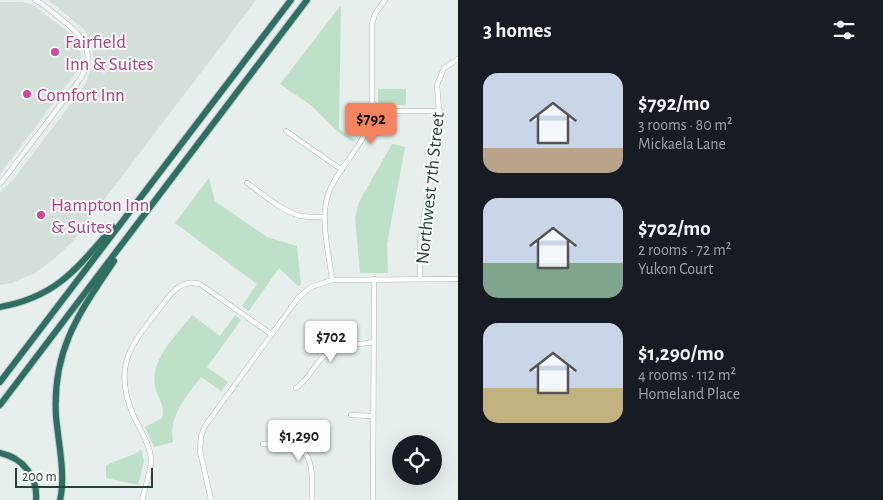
<!DOCTYPE html>
<meta charset="utf-8">
<style>
:root{--surface:#171b24;--page:#242831;--text:#f1f3f6;--muted:#9ea1a6;--accent:#f4845f}
body{margin:0;font-family:"Alegreya Sans",sans-serif;background:var(--page);color:var(--text);height:100vh;display:flex;flex-direction:column;font-size:19px;white-space:nowrap}
*{box-sizing:border-box;margin:0}
p{font-size:16px;color:var(--muted)}
.icon{flex:none;width:28px;height:28px;fill:none;stroke:currentColor;stroke-width:2;stroke-linecap:round;stroke-linejoin:round}
.map{position:relative;flex:1;overflow:hidden}
.side{display:flex;flex-direction:column;background:var(--surface);width:425px}
.side>*{flex:none}
.tools{position:absolute;left:392px;top:435px;display:grid;gap:10px}
.tools a{display:grid;place-items:center;width:50px;height:50px;border-radius:50%;background:var(--surface);box-shadow:0 5px 20px #0002;font-size:25px}
.scale{position:absolute;left:15px;bottom:12px;width:138px;box-sizing:border-box;padding-left:5px;border:2px solid #24423a;border-top:0;font-size:14px;line-height:18px;white-space:nowrap;color:#24423a;-webkit-text-stroke:4px #f7fbf9;paint-order:stroke}
.price{position:absolute;translate:-50% -42px;padding:0 11px;border-radius:5px;background:#fff;color:#222;font-size:16px;line-height:32px;filter:drop-shadow(0 1px 2px #0008)}
.price::after{content:'';position:absolute;left:50%;top:30px;width:15px;height:11px;margin-left:-8px;background:inherit;clip-path:polygon(0 0,100% 0,50% 100%)}
.price.current{background:var(--accent);color:#111}
ul{padding:0;list-style:none}
li{display:flex;align-items:center;gap:15px;height:125px;padding:0 25px}
li span{display:grid;place-items:center;flex:none;width:140px;height:100px;border-radius:15px;color:#555}
li>.icon{margin-inline-start:auto}
span .icon{width:60px;height:60px;fill:#fffc;stroke-width:1}
li b{font-size:21px}
h2{display:flex;justify-content:space-between;align-items:center;height:60px;padding:0 25px;font-size:21px}
main{display:flex;flex:1;min-height:0}
.map>svg:first-child{display:block}
.built{fill:#d4dfda}
.green{fill:#bfe0c8}
.lines{fill:none;stroke-linecap:round;stroke-linejoin:round}
.minor-casing{stroke:#a8b8b2;stroke-width:5.5}
.highway-casing{stroke:#c2cac8;stroke-width:8}
.minor{stroke:#fff;stroke-width:4.5}
.highway{stroke:#2f6f62;stroke-width:6}
.hotel-dot{fill:#d1479c;stroke:#f7fbf9;stroke-width:2}
.labels{text-anchor:middle;stroke-width:4;stroke-linejoin:round;paint-order:stroke}
.hotel-label{font-size:19px;fill:#b23c85;stroke:#f7fbf9;text-anchor:start}
.street-label{font-size:19px;fill:#24423a;stroke:#f7fbf9}
</style>
<main>
<div class="map">
<svg width="458" height="500" viewBox="0 0 458 500">
<rect width="100%" height="100%" fill="#e6efeb"/>
<g class="built">
<path d="M 48,0 L 256,0 L 72,242 L 55,258 L 35,273 L 12,283 L 0,285 L 0,192 L 13,180 L 85,85 L 93,64 L 93,47 L 84,29 Z"/>
<path d="M 0,2 L 22,2 L 33,5 L 73,36 L 78,44 L 81,55 L 79,66 L 76,73 L 0,174 Z"/>
</g>
<g class="green">
<path d="M 341,5 L 339,129 L 355,140 L 353,142 L 338,132 L 312,106 L 280,84 Z"/>
<rect x="378" y="89" width="28" height="16"/>
<path d="M 392,144 L 405,147 L 387,244 L 388,273 L 360,273 L 355,218 L 359,202 Z"/>
<path d="M 209,178 L 215,201 L 267,237 L 297,246 L 301,285 L 298,286 L 279,268 L 249,311 L 242,306 L 257,284 L 175,223 Z"/>
<path d="M 192,315 L 220,336 L 235,315 L 241,320 L 207,367 L 228,382 L 221,391 L 201,377 C 187,396 168,416 173,442 L 154,447 L 145,427 L 162,418 C 166,405 157,398 155,385 C 150,359 178,334 192,315 Z"/>
<path d="M 141,449 L 144,461 L 138,485 L 106,478 L 106,465 L 137,453 Z"/>
</g>
<g class="lines">
<defs>
<g id="minor">
<path d="M 372,111 L 440,111"/>
<path d="M 286,131 L 342,170"/>
<path d="M 247,183 C 263,194 281,211 301,216 C 308,217 316,217 324,217"/>
<path d="M 0,184 L 78,82 C 98,54 85,37 61,19 C 53,12 44,5 35,0"/>
<path d="M 420,279 L 420,240 L 440,123 L 437,85 L 444,68 L 458,59"/>
<path d="M 332,280 C 329,253 319,217 329,192 C 340,163 368,144 372,111 L 372,24 L 375,14 L 385,0"/>
<path d="M 296,388 C 308,380 312,369 321,359 C 333,345 357,345 373,342"/>
<path d="M 351,415 L 373,416"/>
<path d="M 263,444 C 272,444 283,443 291,445 C 316,450 312,481 312,500"/>
<path d="M 142,500 C 145,487 151,472 151,459 C 150,445 140,429 134,417 C 111,364 132,344 163,304 C 173,291 182,279 200,284 L 271,334"/>
<path d="M 211,500 L 200,451 L 201,436 L 205,426 L 298,298 L 311,287 L 332,280 L 458,279"/>
<path d="M 373,500 L 374,279"/>
</g>
<g id="highway">
<path d="M 0,307 C 57,297 77,268 113,227"/>
<path d="M 0,382 L 291,0"/>
<path d="M 0,405 L 307,0"/>
<path d="M 0,453 C 23,458 38,477 36,500"/>
<path d="M 60,500 C 66,475 58,441 56,416 C 52,350 79,313 114,261"/>
</g>
</defs>
<use href="#minor" class="minor-casing"/>
<use href="#highway" class="highway-casing"/>
<use href="#minor" class="minor"/>
<use href="#highway" class="highway"/>
</g>
<g class="hotel-dot">
<circle cx="55" cy="52" r="5"/>
<circle cx="27" cy="94" r="5"/>
<circle cx="41" cy="215" r="5"/>
</g>
<g class="labels">
<g class="hotel-label">
<text x="65" y="48">Fairfield<tspan x="65" dy="22">Inn &amp; Suites</tspan></text>
<text x="37" y="101">Comfort Inn</text>
<text x="51" y="211">Hampton Inn<tspan x="51" dy="22">&amp; Suites</tspan></text>
</g>
<g class="street-label">
<text transform="translate(429 188) rotate(-84)" y="7">Northwest 7th Street</text>
</g>
</g>
</svg>
<div class="tools">
<a><svg class="icon" aria-label="locate" viewBox="0 0 24 24"><circle cx="12" cy="12" r="6"/><path d="M12 2v4M12 18v4M2 12h4M18 12h4"/></svg></a>
</div>
<div class="scale">200 m</div>
<b class="price current" style="left:371px;top:145px">$792</b>
<b class="price" style="left:331px;top:363px">$702</b>
<b class="price" style="left:299px;top:462px">$1,290</b>
</div>
<section class="side">
<h2>3 homes<svg class="icon" aria-label="filters" viewBox="0 0 24 24"><path d="M4 7h16M4 17h16"/><circle cx="9" cy="7" r="2"/><circle cx="15" cy="17" r="2"/></svg></h2>
<ul>
<li><span style="background:linear-gradient(#c9d6e8 75%,#b9a48a 0)"><svg class="icon" aria-label="home" viewBox="0 0 24 24"><path d="M3 11l9-7 9 7M6 9v11h12V9"/></svg></span><div><b>$792/mo</b><p>3 rooms · 80 m²</p><p>Mickaela Lane</p></div></li>
<li><span style="background:linear-gradient(#c9d6e8 65%,#7fa58c 0)"><svg class="icon" aria-label="home" viewBox="0 0 24 24"><path d="M3 11l9-7 9 7M6 9v11h12V9"/></svg></span><div><b>$702/mo</b><p>2 rooms · 72 m²</p><p>Yukon Court</p></div></li>
<li><span style="background:linear-gradient(#c9d6e8 65%,#c2b280 0)"><svg class="icon" aria-label="home" viewBox="0 0 24 24"><path d="M3 11l9-7 9 7M6 9v11h12V9"/></svg></span><div><b>$1,290/mo</b><p>4 rooms · 112 m²</p><p>Homeland Place</p></div></li>
</ul>
</section>
</main>
